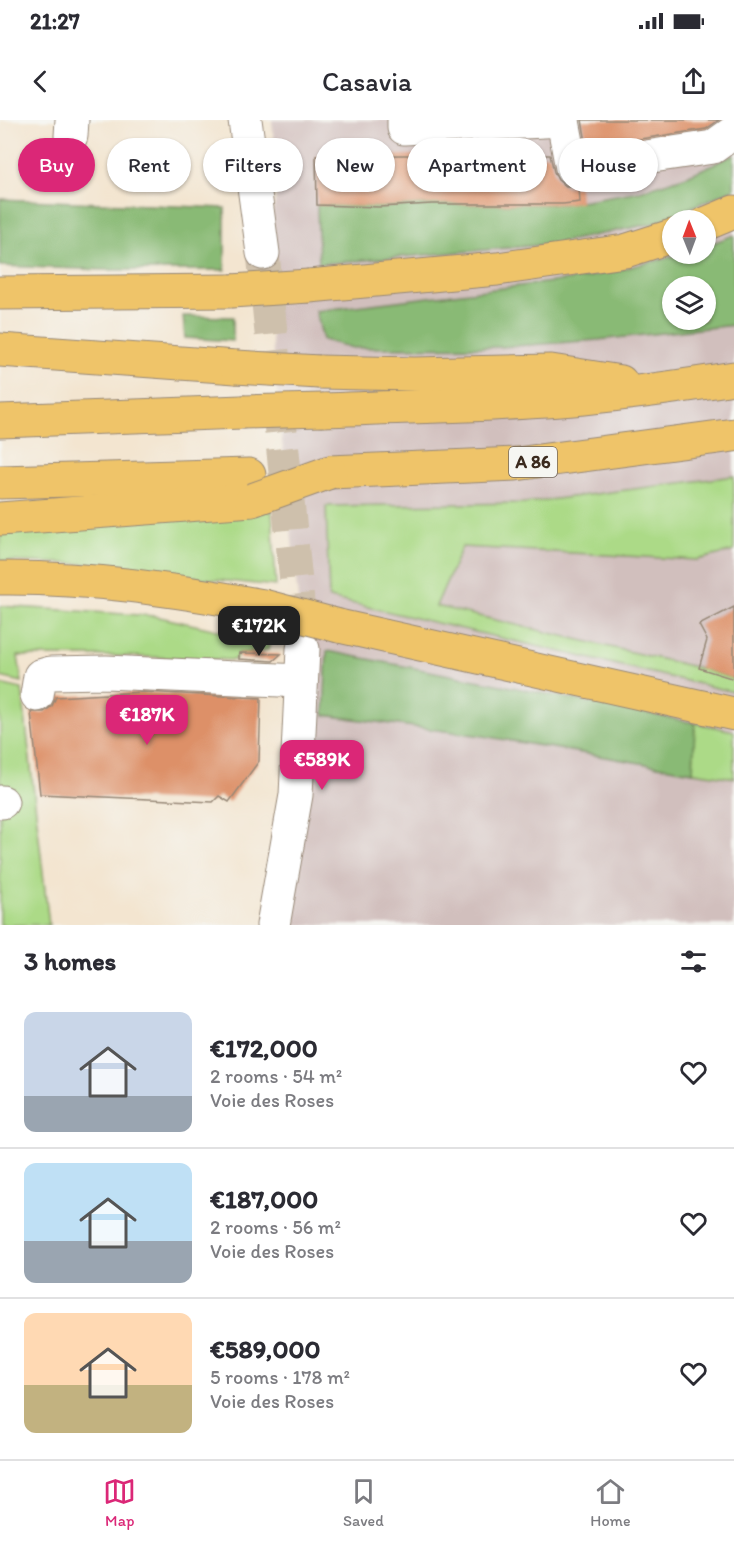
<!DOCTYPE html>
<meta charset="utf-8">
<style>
:root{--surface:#fff;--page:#f2f2f3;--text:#2b2b33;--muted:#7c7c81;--line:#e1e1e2;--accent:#db2777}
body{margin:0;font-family:Itim,sans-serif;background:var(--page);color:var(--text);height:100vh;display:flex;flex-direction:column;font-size:22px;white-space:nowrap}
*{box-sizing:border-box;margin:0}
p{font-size:20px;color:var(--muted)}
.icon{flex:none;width:33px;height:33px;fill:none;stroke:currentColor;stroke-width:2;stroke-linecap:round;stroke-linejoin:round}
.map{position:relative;height:805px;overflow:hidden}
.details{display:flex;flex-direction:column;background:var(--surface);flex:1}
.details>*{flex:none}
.top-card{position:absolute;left:18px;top:18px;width:699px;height:54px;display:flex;gap:12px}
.needle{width:39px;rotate:359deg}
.tools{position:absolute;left:662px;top:90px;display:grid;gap:12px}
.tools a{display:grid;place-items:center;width:54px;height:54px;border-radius:50%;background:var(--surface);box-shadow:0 2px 4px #0004;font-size:30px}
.price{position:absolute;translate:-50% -51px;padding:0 14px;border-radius:12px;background:var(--accent);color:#fff;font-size:20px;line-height:39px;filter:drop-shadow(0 2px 3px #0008)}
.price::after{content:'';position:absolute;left:50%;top:36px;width:18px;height:14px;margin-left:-9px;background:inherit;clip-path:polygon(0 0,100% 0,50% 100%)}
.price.active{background:#222;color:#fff}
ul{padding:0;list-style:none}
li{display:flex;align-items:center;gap:18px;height:150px;padding:0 24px}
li+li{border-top:2px solid var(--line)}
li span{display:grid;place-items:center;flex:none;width:168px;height:120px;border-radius:12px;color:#555}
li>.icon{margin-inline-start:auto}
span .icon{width:72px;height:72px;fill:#fffc;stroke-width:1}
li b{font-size:26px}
h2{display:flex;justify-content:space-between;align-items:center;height:72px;padding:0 24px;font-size:26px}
.chip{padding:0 21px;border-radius:27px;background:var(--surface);box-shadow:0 2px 4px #0004;font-size:21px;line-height:54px}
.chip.active{background:var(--accent);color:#fff}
.status{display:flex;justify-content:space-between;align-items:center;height:42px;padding:0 30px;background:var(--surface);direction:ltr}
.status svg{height:16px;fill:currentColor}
header{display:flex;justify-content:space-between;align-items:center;height:78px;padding:0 24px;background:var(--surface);font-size:27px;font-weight:600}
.tabs{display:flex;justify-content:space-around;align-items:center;height:84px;border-top:2px solid var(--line);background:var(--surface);font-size:16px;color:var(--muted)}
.tabs a{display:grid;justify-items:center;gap:3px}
.tabs .active{color:var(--accent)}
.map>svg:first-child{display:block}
.industrial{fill:#d1bfbd;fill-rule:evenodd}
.green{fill:#acda87;stroke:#748252;stroke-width:1.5}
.forest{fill:#89ba74;stroke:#627249;stroke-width:1.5;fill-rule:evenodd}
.building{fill:#dd9067}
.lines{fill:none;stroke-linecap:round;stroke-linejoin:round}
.minor-tunnel{stroke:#cec0ac;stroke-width:33;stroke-dasharray:33 16;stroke-linecap:butt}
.minor-casing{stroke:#978877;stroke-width:35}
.major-casing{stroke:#978877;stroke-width:35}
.highway-casing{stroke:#978877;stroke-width:35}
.minor{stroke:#fff;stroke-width:33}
.major{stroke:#efc469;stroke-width:33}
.highway{stroke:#efc469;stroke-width:33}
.major-bridge-casing{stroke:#978877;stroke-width:35;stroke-linecap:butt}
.highway-bridge-casing{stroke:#978877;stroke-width:35;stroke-linecap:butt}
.major-bridge{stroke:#efc469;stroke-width:33}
.highway-bridge{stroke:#efc469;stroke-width:33}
.labels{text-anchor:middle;stroke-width:4.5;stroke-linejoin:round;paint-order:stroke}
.shield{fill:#f6f6f2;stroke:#73675e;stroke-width:1.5}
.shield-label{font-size:18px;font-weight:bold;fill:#3b2a1e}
</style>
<div class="status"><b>21:27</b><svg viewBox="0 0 49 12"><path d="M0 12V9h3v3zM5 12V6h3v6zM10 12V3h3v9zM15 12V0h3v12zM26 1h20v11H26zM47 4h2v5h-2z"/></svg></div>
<header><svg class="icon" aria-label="back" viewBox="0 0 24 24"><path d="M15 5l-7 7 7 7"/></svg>Casavia<svg class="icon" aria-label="share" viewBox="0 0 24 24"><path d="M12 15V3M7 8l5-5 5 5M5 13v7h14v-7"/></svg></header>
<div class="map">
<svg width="734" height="805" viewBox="0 0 734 805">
<rect width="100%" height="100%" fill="#f6f6f2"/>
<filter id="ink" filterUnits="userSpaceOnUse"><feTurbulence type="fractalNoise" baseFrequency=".0167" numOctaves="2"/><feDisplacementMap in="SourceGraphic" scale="12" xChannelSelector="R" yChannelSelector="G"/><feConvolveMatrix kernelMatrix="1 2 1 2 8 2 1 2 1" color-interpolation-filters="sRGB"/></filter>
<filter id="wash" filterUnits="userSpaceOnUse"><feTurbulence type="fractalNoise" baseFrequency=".008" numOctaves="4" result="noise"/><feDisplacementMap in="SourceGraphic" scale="24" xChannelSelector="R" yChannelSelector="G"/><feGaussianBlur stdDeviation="1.35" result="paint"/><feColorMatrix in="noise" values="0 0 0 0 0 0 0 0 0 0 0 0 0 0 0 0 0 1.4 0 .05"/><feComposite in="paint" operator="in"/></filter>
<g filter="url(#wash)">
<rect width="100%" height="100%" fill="#f3e5d0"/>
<path class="industrial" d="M 272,0 L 734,0 L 734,805 L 287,805 L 303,529 L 263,133 L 277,73 ZM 672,100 L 705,100 L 705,134 L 672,134 ZM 672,166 L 705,166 L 705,200 L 672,200 Z"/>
<g class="green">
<path d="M 734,356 L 734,431 L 697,440 L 462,427 L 436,486 L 699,548 L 734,559 L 734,572 L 329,478 L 326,386 L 525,383 Z"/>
<path d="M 272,390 L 276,466 L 207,459 L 113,445 L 0,441 L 0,408 Z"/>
<path d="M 0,486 L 155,496 L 270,522 L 268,530 L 238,533 L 235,540 L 118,536 L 18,536 L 22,562 L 0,557 Z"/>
<path d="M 0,564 L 22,569 L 49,805 L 0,805 Z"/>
<path d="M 695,603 L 734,611 L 734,658 L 693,652 Z"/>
</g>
<g class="forest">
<path d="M 734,35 L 734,69 L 655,103 L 552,124 L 319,144 L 317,85 L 379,87 L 432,84 L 563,84 L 640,71 L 687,56 Z"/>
<path d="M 0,79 L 225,88 L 225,150 L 105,150 L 0,146 Z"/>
<path d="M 734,115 L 734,205 L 598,220 L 500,227 L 353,228 L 323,220 L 316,191 L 585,158 L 684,134 L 705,134 L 705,126 ZM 705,166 L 705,200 L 672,200 L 672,166 Z"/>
<path d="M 183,196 L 233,197 L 233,221 L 185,218 Z"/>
<path d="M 327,531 L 695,603 L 693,652 L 483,616 L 324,595 Z"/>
</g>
<g id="blocks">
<g class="building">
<path d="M 582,0 L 719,0 L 706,9 L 587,27 Z"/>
<path d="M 403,35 L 550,35 L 554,52 L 558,60 L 566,66 L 579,66 L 580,82 L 563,84 L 432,84 L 379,87 L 317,85 L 316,36 Z"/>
<path d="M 734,487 L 734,559 L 699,548 L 707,520 L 699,505 Z"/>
<path d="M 239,533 L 281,534 L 273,541 L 239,539 Z"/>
<path d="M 142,572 L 261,578 L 259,641 L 229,682 L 219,676 L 213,682 L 40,674 L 31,592 L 44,592 L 52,586 L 56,577 Z"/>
</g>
</g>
</g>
<g filter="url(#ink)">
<use href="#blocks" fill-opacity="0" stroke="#978877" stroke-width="1.5"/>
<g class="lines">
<path class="minor-tunnel" d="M 263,133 L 302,521"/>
<defs>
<g id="minor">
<path d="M 245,0 L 263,133"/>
<path d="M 404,0 L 404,8 L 563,0"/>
<path d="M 563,1 L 572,48 L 713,27 L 734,12"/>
<path d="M 71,16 L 72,0"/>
<path d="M 37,575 L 40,556 L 51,553 L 106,552 L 301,561"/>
<path d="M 0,682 L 2,682"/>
<path d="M 273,805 L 296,675 L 303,529"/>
</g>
<g id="major">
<path d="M 705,104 L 734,92"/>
<path d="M 309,166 L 497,149 L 625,131 L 672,116"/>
<path d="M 0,173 L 231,171"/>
<path d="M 0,458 C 89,457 176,470 263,486"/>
<path d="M 339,506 L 734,594"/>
</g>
<g id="highway">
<path d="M 0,230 L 236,247"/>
<path d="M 319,252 L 415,254 L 551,251 L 621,262"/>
<path d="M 323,290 C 410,286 497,286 584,278 C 634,273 684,266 734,258"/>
<path d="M 0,301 L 242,292"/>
<path d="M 330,352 L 516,344 L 734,315"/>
<path d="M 0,362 L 249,355"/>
<path d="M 0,399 L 252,380"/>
</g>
</defs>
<use href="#minor" class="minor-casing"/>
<use href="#major" class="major-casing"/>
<use href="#highway" class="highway-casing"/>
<use href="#minor" class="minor"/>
<use href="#major" class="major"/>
<use href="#highway" class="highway"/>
<defs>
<g id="major-bridge">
<path d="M 231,171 L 309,166"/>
<path d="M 263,486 L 339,506"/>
</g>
<g id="highway-bridge">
<path d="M 236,247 L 319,252"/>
<path d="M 242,292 L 323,290"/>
<path d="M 252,380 L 330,352"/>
</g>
</defs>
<use href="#major-bridge" class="major-bridge-casing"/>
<use href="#highway-bridge" class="highway-bridge-casing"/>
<use href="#major-bridge" class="major-bridge"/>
<use href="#highway-bridge" class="highway-bridge"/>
</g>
</g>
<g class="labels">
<rect class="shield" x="509" y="327" width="48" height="30" rx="4.5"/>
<g class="shield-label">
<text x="533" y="348">A 86</text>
</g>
</g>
</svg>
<div class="tools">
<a><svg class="needle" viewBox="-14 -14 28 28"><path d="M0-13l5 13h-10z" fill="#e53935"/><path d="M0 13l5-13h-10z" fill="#7c7c81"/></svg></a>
<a><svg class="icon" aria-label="layers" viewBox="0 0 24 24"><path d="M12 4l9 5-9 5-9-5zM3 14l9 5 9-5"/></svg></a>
</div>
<b class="price active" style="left:259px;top:537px">€172K</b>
<b class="price" style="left:147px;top:626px">€187K</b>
<b class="price" style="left:322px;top:671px">€589K</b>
<div class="top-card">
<a class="chip active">Buy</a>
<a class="chip">Rent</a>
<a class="chip">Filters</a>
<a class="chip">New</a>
<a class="chip">Apartment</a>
<a class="chip">House</a>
</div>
</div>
<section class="details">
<h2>3 homes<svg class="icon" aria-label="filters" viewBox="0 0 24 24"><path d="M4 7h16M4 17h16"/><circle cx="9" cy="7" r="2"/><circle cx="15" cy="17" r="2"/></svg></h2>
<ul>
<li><span style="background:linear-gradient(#c9d6e8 70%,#9aa5b1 0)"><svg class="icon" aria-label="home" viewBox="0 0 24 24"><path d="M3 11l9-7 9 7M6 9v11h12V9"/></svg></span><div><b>€172,000</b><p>2 rooms · 54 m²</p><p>Voie des Roses</p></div><svg class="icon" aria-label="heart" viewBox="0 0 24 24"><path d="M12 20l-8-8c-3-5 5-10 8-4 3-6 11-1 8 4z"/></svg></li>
<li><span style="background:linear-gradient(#bfe0f5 65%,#9aa5b1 0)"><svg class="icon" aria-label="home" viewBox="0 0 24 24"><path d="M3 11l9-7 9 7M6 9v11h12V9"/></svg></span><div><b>€187,000</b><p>2 rooms · 56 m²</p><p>Voie des Roses</p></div><svg class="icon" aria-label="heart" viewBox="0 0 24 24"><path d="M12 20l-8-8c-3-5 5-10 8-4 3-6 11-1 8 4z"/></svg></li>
<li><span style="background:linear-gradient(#ffd9b3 60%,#c2b280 0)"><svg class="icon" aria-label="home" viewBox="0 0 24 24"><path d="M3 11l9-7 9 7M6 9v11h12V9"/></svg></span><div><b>€589,000</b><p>5 rooms · 178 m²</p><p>Voie des Roses</p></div><svg class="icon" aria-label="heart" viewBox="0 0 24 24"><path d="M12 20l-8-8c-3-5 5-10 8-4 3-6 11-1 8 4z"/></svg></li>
</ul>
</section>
<nav class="tabs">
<a class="active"><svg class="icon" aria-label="map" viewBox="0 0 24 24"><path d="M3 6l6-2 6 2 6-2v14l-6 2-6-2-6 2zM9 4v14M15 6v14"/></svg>Map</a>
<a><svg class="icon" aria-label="saved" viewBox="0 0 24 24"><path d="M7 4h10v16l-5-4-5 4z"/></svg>Saved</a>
<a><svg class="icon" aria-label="home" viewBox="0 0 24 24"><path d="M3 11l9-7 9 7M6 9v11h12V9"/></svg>Home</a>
</nav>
